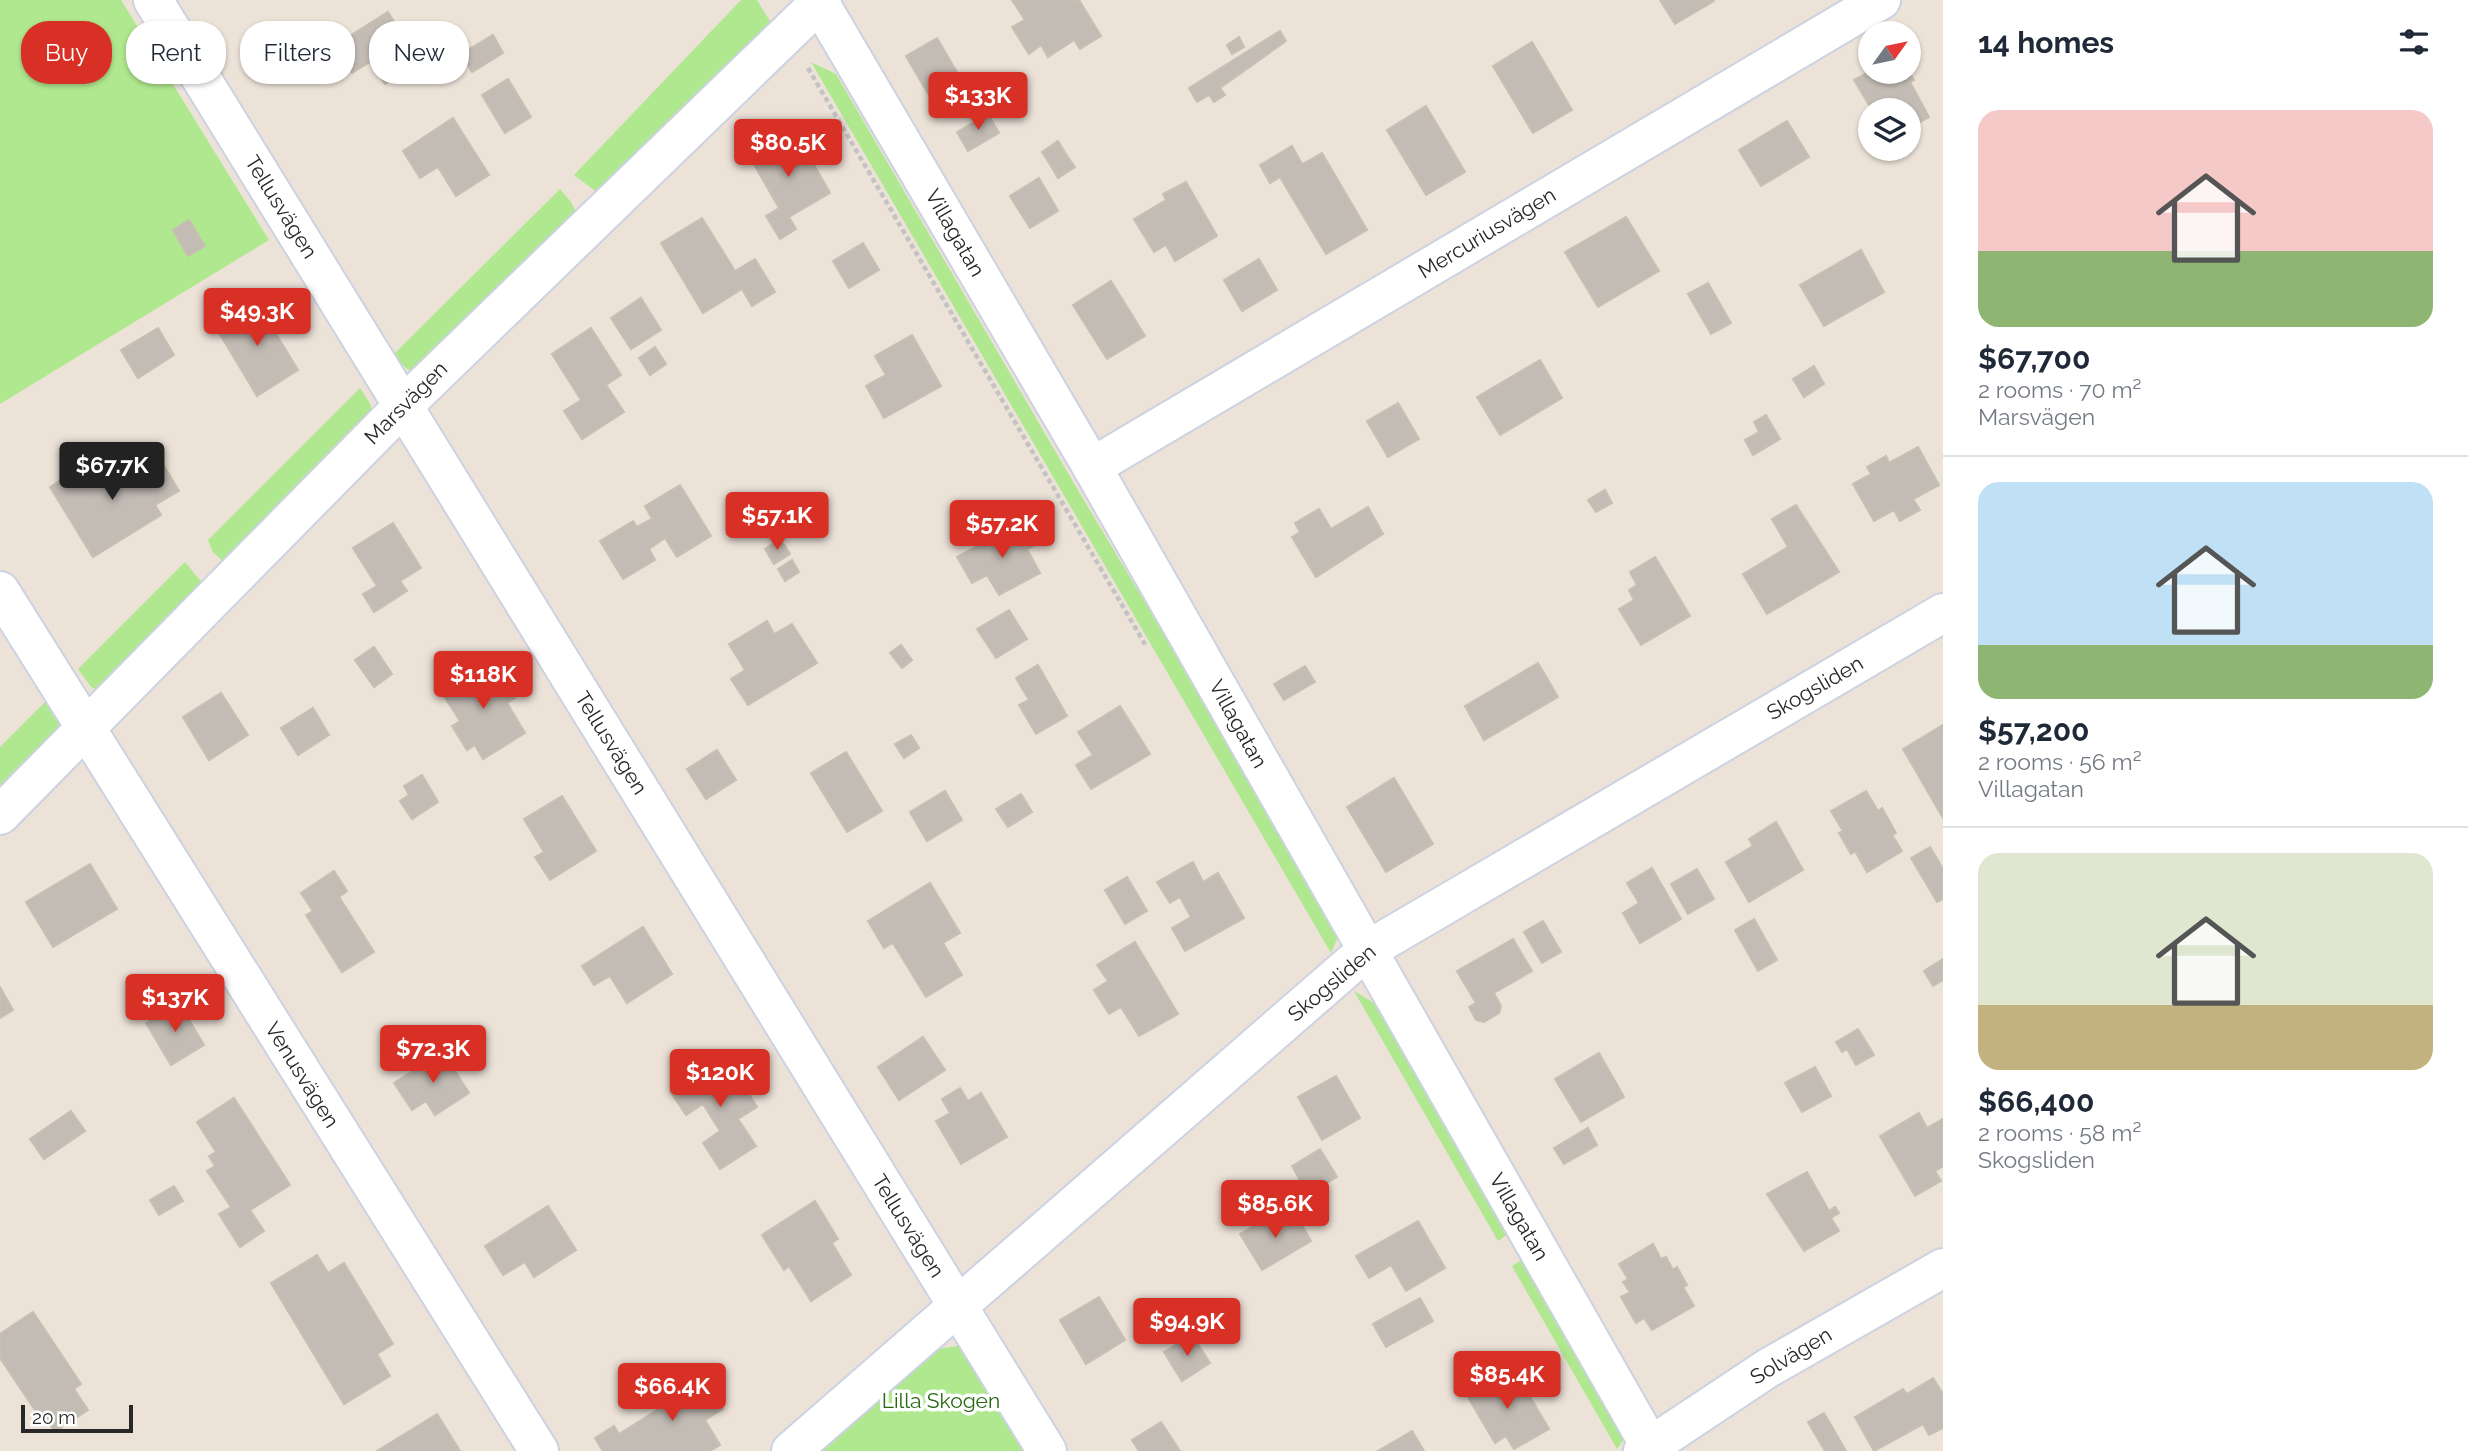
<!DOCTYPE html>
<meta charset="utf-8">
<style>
:root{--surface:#fff;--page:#f2f2f3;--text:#1f2937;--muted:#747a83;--line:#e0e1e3;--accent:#d93025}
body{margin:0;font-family:Raleway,sans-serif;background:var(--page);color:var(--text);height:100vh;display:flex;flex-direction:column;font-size:26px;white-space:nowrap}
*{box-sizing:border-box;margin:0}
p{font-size:23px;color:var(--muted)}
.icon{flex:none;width:38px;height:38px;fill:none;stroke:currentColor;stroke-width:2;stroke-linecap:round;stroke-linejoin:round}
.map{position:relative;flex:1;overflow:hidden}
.drawer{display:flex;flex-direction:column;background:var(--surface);width:525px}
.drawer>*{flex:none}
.hud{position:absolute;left:21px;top:21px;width:665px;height:63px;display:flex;gap:14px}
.needle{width:46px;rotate:57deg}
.fabs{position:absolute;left:1858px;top:21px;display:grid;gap:14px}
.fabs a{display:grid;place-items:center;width:63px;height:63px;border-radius:50%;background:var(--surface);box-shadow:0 2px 5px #0004;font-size:35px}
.scale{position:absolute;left:21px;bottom:18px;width:112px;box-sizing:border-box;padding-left:7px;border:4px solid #282828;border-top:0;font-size:19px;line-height:24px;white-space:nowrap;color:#282828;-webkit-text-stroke:5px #fff;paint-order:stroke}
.price{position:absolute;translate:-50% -60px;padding:0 16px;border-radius:7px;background:var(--accent);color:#fff;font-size:23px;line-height:46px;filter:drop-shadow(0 2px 4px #0008)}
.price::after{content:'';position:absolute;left:50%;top:42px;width:21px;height:16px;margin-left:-10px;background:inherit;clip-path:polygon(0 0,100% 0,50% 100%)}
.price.current{background:#222;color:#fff}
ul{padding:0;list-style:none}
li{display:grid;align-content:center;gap:14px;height:371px;padding:0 35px}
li+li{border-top:2px solid var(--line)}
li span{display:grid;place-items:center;height:217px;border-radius:21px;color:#555}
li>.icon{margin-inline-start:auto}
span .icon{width:126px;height:126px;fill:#fffc;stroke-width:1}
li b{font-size:30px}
h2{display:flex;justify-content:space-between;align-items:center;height:84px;padding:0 35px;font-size:30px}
.pill{padding:0 24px;border-radius:28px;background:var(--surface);box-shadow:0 2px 5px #0004;font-size:24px;line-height:63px}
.pill.current{background:var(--accent);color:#fff}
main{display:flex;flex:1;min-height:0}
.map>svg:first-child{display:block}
.green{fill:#b0e88f}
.building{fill:#c3bcb5;stroke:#c7bfb1;stroke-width:2}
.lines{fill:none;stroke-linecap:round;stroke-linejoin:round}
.minor-casing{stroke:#cdd2e3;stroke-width:42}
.path{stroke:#c3c3c3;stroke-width:4.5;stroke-dasharray:5 3.5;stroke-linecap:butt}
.minor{stroke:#fff;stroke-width:38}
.labels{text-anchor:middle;stroke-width:7;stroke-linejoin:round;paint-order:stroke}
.street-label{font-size:21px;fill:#282828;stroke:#fff}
.park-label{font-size:21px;fill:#286913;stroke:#fff}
</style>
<main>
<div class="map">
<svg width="1943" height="1451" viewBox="0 0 1943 1451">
<rect width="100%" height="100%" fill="#ece2d8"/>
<g class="green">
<path d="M 0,0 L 121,0 L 269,240 L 0,404 Z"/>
<path d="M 741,0 L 757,0 L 773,26 L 602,196 L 574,175 Z"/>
<path d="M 811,62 L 836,74 L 1079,492 L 1341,930 L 1331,953 Z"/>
<path d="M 560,189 L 571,202 L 579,219 L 424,375 C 408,372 402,367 395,353 Z"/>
<path d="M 360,388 L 371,405 L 371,427 L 230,568 L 213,552 L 208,540 Z"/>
<path d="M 185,562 L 208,590 L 104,694 L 91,687 L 78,669 Z"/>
<path d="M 45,702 L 65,733 L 0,798 L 0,747 Z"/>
<path d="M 1354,991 L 1376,1004 L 1508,1234 L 1498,1241 Z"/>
<path d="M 1522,1260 L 1627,1435 L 1617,1449 L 1512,1266 Z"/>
<path d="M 966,1345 L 1031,1451 L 817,1451 L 920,1351 Z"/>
</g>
<g class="building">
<path d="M 1012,0 L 1079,0 L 1101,36 L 1080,49 L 1074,40 L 1048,57 L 1041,45 L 1029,54 L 1012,27 L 1025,20 Z"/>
<path d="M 1660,0 L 1714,0 L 1714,1 L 1675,24 Z"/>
<path d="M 388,12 L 420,62 L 385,84 L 370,62 L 352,73 L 334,46 Z"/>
<path d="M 1280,31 L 1286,41 L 1220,88 L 1225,95 L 1214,102 L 1209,95 L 1197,102 L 1189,88 Z"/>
<path d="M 493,35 L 503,53 L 472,72 L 461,54 Z"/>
<path d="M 1239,37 L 1244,47 L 1232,54 L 1227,45 Z"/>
<path d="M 937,38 L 972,98 L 941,116 L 906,56 Z"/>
<path d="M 1532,42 L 1572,110 L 1533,133 L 1493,66 Z"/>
<path d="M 1871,71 L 1909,72 L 1914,80 L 1910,82 L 1929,117 L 1909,128 L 1909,110 L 1872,110 L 1854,80 Z"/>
<path d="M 508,79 L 531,117 L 505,133 L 482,95 Z"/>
<path d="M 1426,106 L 1465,172 L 1426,195 L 1387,130 Z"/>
<path d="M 988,114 L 999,133 L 968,151 L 957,132 Z"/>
<path d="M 453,118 L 489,175 L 456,196 L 438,167 L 420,178 L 403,151 Z"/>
<path d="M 1787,121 L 1809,157 L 1761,186 L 1739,150 Z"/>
<path d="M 793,128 L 830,193 L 789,217 L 796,229 L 780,239 L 766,216 L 779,208 L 748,154 Z"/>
<path d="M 1058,141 L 1067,156 L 1051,166 L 1042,152 Z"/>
<path d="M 1292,146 L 1302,164 L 1270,183 L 1260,165 Z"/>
<path d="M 1322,153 L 1367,230 L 1326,254 L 1280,177 Z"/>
<path d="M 1067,156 L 1075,167 L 1058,178 L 1051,166 Z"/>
<path d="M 1039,178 L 1058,211 L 1030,228 L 1010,196 Z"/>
<path d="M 1186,182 L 1217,236 L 1175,261 L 1166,245 L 1154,252 L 1134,219 L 1166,200 L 1163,194 Z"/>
<path d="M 1626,217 L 1659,271 L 1598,307 L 1565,252 Z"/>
<path d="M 702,218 L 735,271 L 755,259 L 775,292 L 752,306 L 742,289 L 703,313 L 661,243 Z"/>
<path d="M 189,220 L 205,246 L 188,256 L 173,230 Z"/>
<path d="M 863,243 L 879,270 L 849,288 L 833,261 Z"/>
<path d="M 1861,250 L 1884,292 L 1824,326 L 1800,285 Z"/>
<path d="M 1259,259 L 1277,290 L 1242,311 L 1224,280 Z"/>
<path d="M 1111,281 L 1145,336 L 1107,359 L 1073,305 Z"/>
<path d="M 1708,283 L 1731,323 L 1711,334 L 1688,294 Z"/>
<path d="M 641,298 L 661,330 L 631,349 L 611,318 Z"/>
<path d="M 256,301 L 298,370 L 257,396 L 215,326 Z"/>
<path d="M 158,328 L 174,355 L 138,378 L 121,350 Z"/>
<path d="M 591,328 L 621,375 L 606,385 L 624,412 L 582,439 L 564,411 L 581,400 L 552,354 Z"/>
<path d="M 912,335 L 941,386 L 884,418 L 866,386 L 886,375 L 875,356 Z"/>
<path d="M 655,347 L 666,364 L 650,375 L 639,358 Z"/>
<path d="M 1540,360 L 1562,398 L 1500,435 L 1477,397 Z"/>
<path d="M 1814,366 L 1824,384 L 1804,397 L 1793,379 Z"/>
<path d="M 1398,403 L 1419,439 L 1388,457 L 1367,421 Z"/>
<path d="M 1766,415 L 1780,439 L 1753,455 L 1745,440 L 1759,432 L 1754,422 Z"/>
<path d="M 1918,447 L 1939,485 L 1913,499 L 1920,510 L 1900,521 L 1894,510 L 1874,521 L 1853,484 L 1871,474 L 1867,467 L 1886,456 L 1889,463 Z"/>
<path d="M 97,457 L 112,481 L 132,468 L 137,476 L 161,461 L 179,491 L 155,505 L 161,515 L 93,557 L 50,487 Z"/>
<path d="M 680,485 L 711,536 L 677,557 L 665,538 L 649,549 L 655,560 L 623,579 L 600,541 L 633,521 L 637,527 L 652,519 L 645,506 Z"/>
<path d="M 1605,490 L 1612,503 L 1596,512 L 1588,500 Z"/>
<path d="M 1796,505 L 1839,572 L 1767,614 L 1743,574 L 1788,547 L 1772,519 Z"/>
<path d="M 1368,507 L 1383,534 L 1316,577 L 1292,537 L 1300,532 L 1295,523 L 1319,509 L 1331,529 Z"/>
<path d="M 393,523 L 421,568 L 400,581 L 407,591 L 374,612 L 363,594 L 377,586 L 353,548 Z"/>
<path d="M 1014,526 L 1018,534 L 1028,528 L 1037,544 L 1027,549 L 1040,573 L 999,595 L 987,575 L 972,583 L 957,557 Z"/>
<path d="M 780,539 L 790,554 L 774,564 L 765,549 Z"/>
<path d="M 1655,557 L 1690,616 L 1641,645 L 1619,609 L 1634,600 L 1629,590 L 1637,585 L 1630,572 Z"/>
<path d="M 792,560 L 799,572 L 785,581 L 778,569 Z"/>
<path d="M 1009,610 L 1027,639 L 996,658 L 977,629 Z"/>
<path d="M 767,621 L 774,634 L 792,624 L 817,663 L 748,705 L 731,679 L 745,670 L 729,644 Z"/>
<path d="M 901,645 L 912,660 L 902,668 L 890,653 Z"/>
<path d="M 374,647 L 392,674 L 374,687 L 355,660 Z"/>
<path d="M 1538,663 L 1558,697 L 1484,740 L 1465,706 Z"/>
<path d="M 481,664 L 490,677 L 499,672 L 515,698 L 507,703 L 525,733 L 483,759 L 475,745 L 467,750 L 452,726 L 460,721 L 440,690 Z"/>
<path d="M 1038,665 L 1067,716 L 1036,734 L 1019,705 L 1029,700 L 1016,678 Z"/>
<path d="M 1305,666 L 1315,682 L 1284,700 L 1274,684 Z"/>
<path d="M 221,693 L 248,735 L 209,760 L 183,717 Z"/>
<path d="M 1120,706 L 1150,754 L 1091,789 L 1076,765 L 1093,755 L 1078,732 Z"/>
<path d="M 313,708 L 329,735 L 298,755 L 281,728 Z"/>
<path d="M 1943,725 L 1943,818 L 1903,749 Z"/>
<path d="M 911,735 L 919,748 L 904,758 L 895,744 Z"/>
<path d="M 717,750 L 736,780 L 706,799 L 687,769 Z"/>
<path d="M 846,752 L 882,811 L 847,832 L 811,773 Z"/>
<path d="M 422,775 L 438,802 L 412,819 L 400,801 L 409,795 L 404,786 Z"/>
<path d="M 1394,778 L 1433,844 L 1386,872 L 1347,807 Z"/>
<path d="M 945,791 L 962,820 L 927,841 L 910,812 Z"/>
<path d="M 1866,791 L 1878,811 L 1882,808 L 1896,833 L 1892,835 L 1902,851 L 1867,872 L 1855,851 L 1851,854 L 1839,833 L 1843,831 L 1831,811 Z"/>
<path d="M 1021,794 L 1032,812 L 1008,827 L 996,809 Z"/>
<path d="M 562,796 L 596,851 L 550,880 L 535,857 L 544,852 L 524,819 Z"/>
<path d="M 1776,822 L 1803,870 L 1749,902 L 1726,862 L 1753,846 L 1749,839 Z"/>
<path d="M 1930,847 L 1943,869 L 1943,899 L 1937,902 L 1911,858 Z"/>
<path d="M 1193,862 L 1203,882 L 1218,873 L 1244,918 L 1185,951 L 1172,928 L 1191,917 L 1180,897 L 1170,903 L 1157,882 Z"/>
<path d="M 90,864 L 117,909 L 53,947 L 26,902 Z"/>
<path d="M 1652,868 L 1681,919 L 1640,943 L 1623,913 L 1639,903 L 1627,883 Z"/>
<path d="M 1697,869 L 1714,899 L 1688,914 L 1671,884 Z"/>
<path d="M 334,871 L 347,891 L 339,897 L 374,952 L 342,972 L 306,915 L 313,911 L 301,893 Z"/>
<path d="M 1127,877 L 1147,911 L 1125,924 L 1105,890 Z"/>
<path d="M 930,883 L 960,933 L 943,943 L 962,975 L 926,997 L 893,943 L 884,948 L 868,921 Z"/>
<path d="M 1754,919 L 1777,960 L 1758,971 L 1735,930 Z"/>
<path d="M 1543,921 L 1561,952 L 1542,963 L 1524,932 Z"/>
<path d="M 643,927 L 672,974 L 627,1003 L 610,976 L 594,985 L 582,966 Z"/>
<path d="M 1513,939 L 1532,971 L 1494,993 L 1501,1006 L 1499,1013 L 1484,1022 L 1476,1020 L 1469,1007 L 1476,1003 L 1457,971 Z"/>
<path d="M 1135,942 L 1178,1014 L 1139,1036 L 1121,1007 L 1109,1014 L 1094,990 L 1108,981 L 1097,965 Z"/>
<path d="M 1943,959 L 1943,980 L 1933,986 L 1924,971 Z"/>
<path d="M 0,987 L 13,1010 L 0,1018 Z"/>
<path d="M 179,1003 L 204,1045 L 171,1065 L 146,1023 Z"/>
<path d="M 1858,1029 L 1874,1055 L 1856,1065 L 1847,1049 L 1842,1052 L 1836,1042 Z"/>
<path d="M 923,1037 L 945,1070 L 899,1100 L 878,1067 Z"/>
<path d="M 443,1052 L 469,1093 L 435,1115 L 426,1101 L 412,1110 L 394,1083 Z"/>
<path d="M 1599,1053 L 1624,1097 L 1581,1122 L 1555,1079 Z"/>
<path d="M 725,1056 L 757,1107 L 738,1119 L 756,1146 L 720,1169 L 703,1143 L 720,1131 L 703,1104 L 686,1115 L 670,1091 Z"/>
<path d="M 1815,1067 L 1831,1096 L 1802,1112 L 1785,1083 Z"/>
<path d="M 1336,1076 L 1360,1118 L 1322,1140 L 1298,1097 Z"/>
<path d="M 960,1088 L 968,1101 L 981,1093 L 1007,1137 L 961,1164 L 936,1121 L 950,1113 L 942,1099 Z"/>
<path d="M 234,1098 L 290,1185 L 250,1210 L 264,1231 L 240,1247 L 219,1214 L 231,1207 L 207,1171 L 215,1166 L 209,1156 L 216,1152 L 197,1122 Z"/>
<path d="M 71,1111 L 85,1131 L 44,1159 L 30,1139 Z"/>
<path d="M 1919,1113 L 1927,1128 L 1943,1119 L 1943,1166 L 1935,1171 L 1941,1181 L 1915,1196 L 1880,1136 Z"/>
<path d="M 1588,1128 L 1597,1145 L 1564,1164 L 1554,1148 Z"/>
<path d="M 1320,1149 L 1337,1177 L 1308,1194 L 1292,1166 Z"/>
<path d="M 1807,1172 L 1829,1211 L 1835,1207 L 1839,1213 L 1831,1218 L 1839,1231 L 1804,1251 L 1767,1194 Z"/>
<path d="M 174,1186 L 183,1201 L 159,1215 L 150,1200 Z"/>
<path d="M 815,1201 L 838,1239 L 832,1243 L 851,1275 L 811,1301 L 789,1266 L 784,1270 L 762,1235 Z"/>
<path d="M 548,1206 L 576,1250 L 534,1277 L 525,1262 L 503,1275 L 485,1246 Z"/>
<path d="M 1296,1215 L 1311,1241 L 1262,1270 L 1240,1234 L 1267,1218 L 1273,1228 Z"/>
<path d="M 1418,1221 L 1445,1268 L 1406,1291 L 1391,1265 L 1369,1278 L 1356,1256 Z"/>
<path d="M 1653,1244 L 1661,1259 L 1666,1257 L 1673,1270 L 1677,1267 L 1687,1285 L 1683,1287 L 1694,1306 L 1652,1330 L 1644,1318 L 1636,1323 L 1621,1297 L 1630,1292 L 1623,1282 L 1628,1279 L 1619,1264 Z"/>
<path d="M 317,1255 L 328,1273 L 344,1263 L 393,1344 L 377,1354 L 390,1376 L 344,1404 L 271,1283 Z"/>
<path d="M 1099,1297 L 1125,1340 L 1086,1364 L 1060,1320 Z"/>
<path d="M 1420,1298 L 1433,1321 L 1386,1347 L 1373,1324 Z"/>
<path d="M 33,1312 L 81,1384 L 74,1389 L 88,1410 L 55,1432 L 40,1411 L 37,1413 L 0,1358 L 0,1334 Z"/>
<path d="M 1192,1335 L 1210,1363 L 1182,1381 L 1164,1352 Z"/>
<path d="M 699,1369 L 723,1409 L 705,1420 L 720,1445 L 710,1451 L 603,1451 L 595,1438 L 614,1426 L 619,1434 L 665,1405 L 662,1400 L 680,1389 L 676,1383 Z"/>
<path d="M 1498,1372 L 1510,1391 L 1522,1383 L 1549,1429 L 1514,1449 L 1506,1436 L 1495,1443 L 1465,1392 Z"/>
<path d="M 1933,1378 L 1943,1394 L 1943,1428 L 1929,1435 L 1923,1424 L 1874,1451 L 1855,1417 L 1903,1389 L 1907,1394 Z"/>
<path d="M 1824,1413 L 1846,1451 L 1825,1451 L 1808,1422 Z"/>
<path d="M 437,1414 L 460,1451 L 377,1451 Z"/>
<path d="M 1161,1422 L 1180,1451 L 1139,1451 L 1132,1440 Z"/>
<path d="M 1412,1431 L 1424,1451 L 1378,1451 Z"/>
</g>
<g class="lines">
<defs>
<g id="minor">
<path d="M 153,0 L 1047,1451"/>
<path d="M 818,0 L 1092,467 L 1653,1451"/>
<path d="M 1092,467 L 1881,0"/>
<path d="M 0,591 L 539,1451"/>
<path d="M 0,815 L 403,406 L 822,0"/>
<path d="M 791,1451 L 1366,951 L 1943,613"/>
<path d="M 1643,1451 L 1768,1368 L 1943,1268"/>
</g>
</defs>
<use href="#minor" class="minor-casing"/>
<path class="path" d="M 808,68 L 1146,646"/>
<use href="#minor" class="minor"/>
</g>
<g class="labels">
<g class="street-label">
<text transform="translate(281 207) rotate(58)" y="7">Tellusvägen</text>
<text transform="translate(955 233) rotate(60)" y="7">Villagatan</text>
<text transform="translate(1487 233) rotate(-31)" y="7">Mercuriusvägen</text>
<text transform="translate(406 403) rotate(-45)" y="7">Marsvägen</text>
<text transform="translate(1815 688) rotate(-30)" y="7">Skogsliden</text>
<text transform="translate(1238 724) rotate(61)" y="7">Villagatan</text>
<text transform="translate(611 743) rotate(58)" y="7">Tellusvägen</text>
<text transform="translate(1332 983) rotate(-40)" y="7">Skogsliden</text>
<text transform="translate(302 1075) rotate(58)" y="7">Venusvägen</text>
<text transform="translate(1519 1217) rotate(60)" y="7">Villagatan</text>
<text transform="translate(908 1226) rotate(58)" y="7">Tellusvägen</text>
<text transform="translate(1791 1356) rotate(-31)" y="7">Solvägen</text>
</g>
<g class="park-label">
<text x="941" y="1408">Lilla Skogen</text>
</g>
</g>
</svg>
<div class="fabs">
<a><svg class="needle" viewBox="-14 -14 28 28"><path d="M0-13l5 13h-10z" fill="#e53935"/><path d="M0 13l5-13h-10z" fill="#747a83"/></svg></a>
<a><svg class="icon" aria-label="layers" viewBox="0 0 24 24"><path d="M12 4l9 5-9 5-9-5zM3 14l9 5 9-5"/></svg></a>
</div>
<div class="scale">20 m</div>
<b class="price" style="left:978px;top:132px">$133K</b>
<b class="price" style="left:788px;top:179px">$80.5K</b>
<b class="price" style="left:257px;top:348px">$49.3K</b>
<b class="price current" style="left:112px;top:502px">$67.7K</b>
<b class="price" style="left:777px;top:552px">$57.1K</b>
<b class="price" style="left:1002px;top:560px">$57.2K</b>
<b class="price" style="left:483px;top:711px">$118K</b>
<b class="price" style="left:175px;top:1034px">$137K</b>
<b class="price" style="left:433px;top:1085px">$72.3K</b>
<b class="price" style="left:720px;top:1109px">$120K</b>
<b class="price" style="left:1275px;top:1240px">$85.6K</b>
<b class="price" style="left:1187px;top:1358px">$94.9K</b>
<b class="price" style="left:1507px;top:1411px">$85.4K</b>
<b class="price" style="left:672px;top:1423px">$66.4K</b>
<div class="hud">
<a class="pill current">Buy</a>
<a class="pill">Rent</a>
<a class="pill">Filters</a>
<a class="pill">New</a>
</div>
</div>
<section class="drawer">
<h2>14 homes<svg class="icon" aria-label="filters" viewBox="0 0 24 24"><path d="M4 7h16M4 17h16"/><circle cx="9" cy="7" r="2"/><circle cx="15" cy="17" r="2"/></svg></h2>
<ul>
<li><span style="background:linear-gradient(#f6c9c9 65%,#8fb573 0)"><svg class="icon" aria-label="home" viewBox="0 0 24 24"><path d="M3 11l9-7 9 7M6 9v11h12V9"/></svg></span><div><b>$67,700</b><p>2 rooms · 70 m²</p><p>Marsvägen</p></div></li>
<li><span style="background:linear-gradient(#bfe0f5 75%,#8fb573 0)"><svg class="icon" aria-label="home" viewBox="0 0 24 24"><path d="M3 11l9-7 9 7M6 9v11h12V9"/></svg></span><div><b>$57,200</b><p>2 rooms · 56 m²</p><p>Villagatan</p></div></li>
<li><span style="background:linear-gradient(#dfe7d0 70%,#c2b280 0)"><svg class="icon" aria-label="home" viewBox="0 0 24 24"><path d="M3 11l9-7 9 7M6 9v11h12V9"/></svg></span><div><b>$66,400</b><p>2 rooms · 58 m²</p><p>Skogsliden</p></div></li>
</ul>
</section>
</main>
